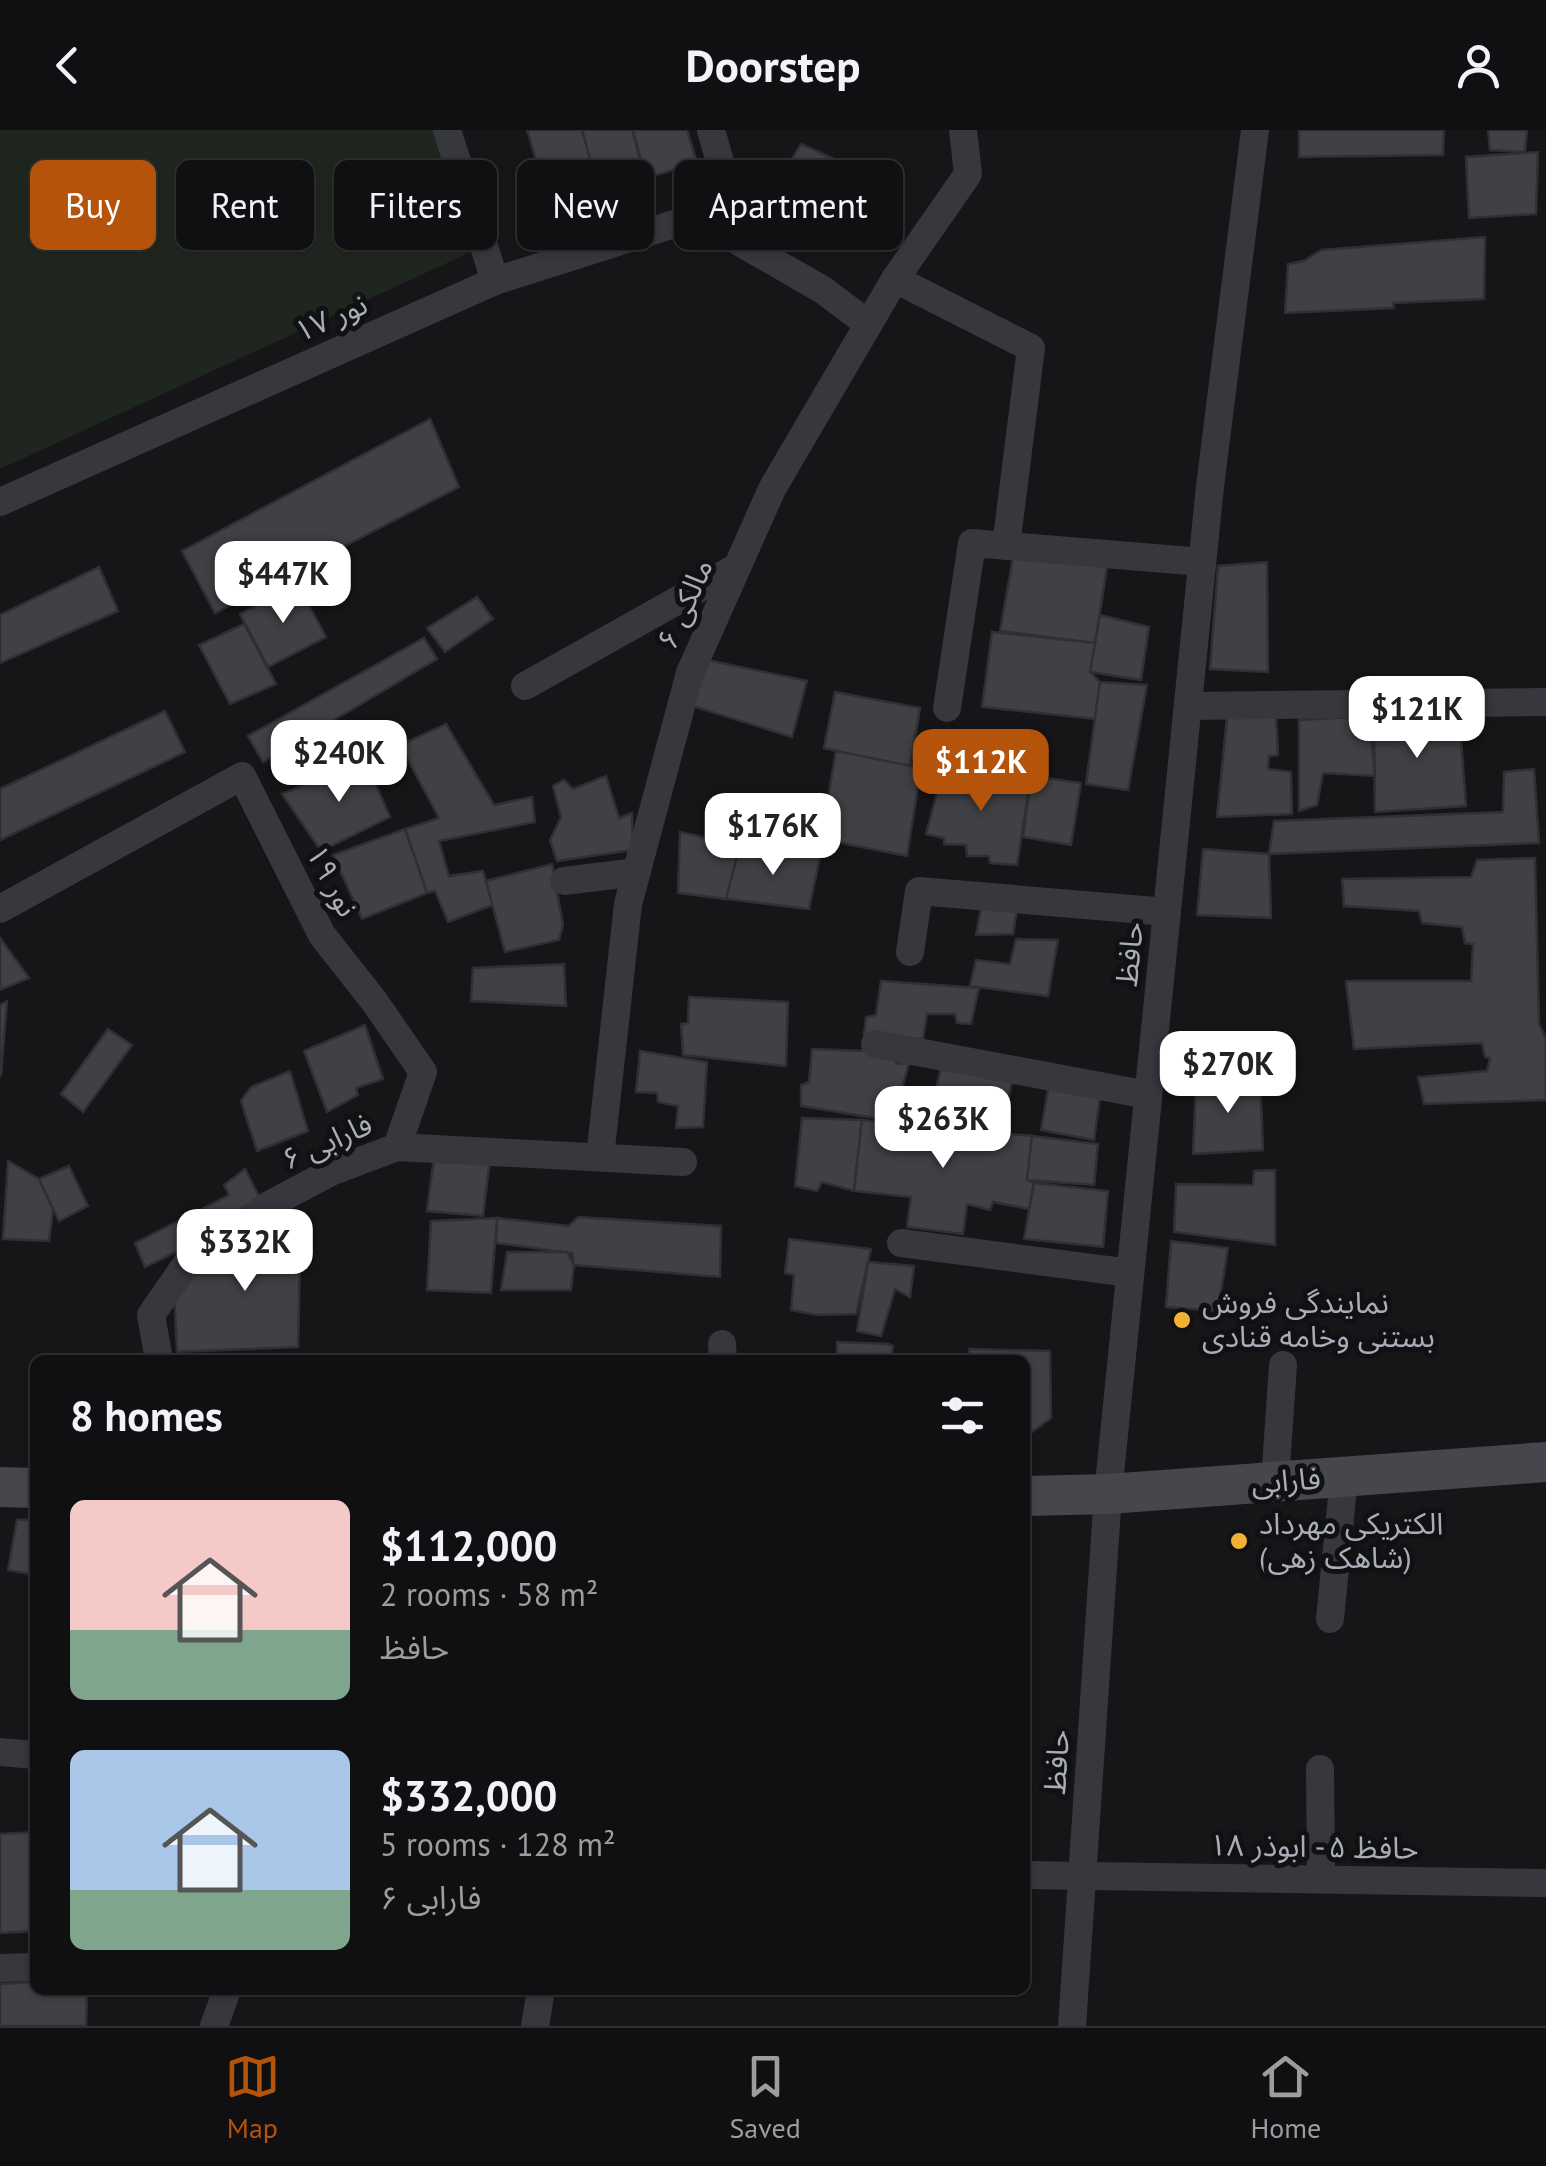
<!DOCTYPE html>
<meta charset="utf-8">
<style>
:root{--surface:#101012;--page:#1e1e20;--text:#f1f3f6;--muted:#9c9d9f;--line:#303032;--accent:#b45309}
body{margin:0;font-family:"PT Sans","Noto Sans Arabic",sans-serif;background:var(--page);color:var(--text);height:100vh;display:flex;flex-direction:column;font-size:38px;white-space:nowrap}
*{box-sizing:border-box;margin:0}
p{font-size:32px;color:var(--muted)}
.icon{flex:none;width:55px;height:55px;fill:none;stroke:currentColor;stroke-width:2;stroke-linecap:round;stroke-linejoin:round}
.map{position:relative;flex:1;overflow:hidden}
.sheet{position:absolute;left:30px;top:1225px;width:1000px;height:640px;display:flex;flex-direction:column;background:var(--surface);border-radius:15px;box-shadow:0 2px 8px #0004,0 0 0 2px var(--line)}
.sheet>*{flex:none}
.hud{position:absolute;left:30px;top:30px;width:1000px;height:90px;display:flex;gap:20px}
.price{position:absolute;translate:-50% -85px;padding:0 22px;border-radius:20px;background:#fff;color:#222;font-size:32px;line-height:65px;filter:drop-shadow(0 2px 5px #0008)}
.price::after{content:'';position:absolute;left:50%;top:60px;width:30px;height:22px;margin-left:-15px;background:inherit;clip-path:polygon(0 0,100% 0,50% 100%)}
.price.on{background:var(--accent);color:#fff}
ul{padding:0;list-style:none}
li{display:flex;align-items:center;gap:30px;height:250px;padding:0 40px}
li span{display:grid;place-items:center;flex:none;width:280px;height:200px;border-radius:15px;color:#555}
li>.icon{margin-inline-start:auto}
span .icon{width:120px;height:120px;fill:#fffc;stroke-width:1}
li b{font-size:42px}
h2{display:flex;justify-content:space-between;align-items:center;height:120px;padding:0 40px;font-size:42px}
.tag{padding:0 35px;border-radius:15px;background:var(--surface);box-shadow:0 2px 8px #0004,0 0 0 2px var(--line);font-size:35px;line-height:90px}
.tag.on{background:var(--accent);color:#fff}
header{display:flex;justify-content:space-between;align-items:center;height:130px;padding:0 40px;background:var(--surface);font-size:45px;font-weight:700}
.tabs{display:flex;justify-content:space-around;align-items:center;height:140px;border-top:2px solid var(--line);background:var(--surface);font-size:28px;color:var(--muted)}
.tabs a{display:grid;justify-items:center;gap:5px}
.tabs .on{color:var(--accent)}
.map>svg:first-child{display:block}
.green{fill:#1e261f}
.building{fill:#404145;stroke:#303034;stroke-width:2.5}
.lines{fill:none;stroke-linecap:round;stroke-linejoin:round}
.street{stroke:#37383d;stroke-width:28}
.secondary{stroke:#45474d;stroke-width:40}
.poi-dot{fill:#f2b134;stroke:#111113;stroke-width:4}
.labels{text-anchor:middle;stroke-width:10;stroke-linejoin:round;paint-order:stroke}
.street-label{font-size:30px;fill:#a8adb8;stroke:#111113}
.poi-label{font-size:30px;fill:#a8adb8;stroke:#111113;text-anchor:start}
</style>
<header><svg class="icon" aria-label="back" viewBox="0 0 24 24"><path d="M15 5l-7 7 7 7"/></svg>Doorstep<svg class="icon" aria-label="person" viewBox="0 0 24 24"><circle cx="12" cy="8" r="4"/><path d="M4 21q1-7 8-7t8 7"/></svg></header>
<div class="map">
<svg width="1546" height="1896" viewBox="0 0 1546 1896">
<rect width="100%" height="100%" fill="#161618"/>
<path class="green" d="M 0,0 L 447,0 L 484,116 L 0,339 Z"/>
<g class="building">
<path d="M 527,0 L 582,0 L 598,55 L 567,66 L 573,76 L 552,81 Z"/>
<path d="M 582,0 L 632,0 L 646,52 L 628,55 L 628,63 L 601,67 Z"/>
<path d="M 633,0 L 687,0 L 697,33 L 646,48 Z"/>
<path d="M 1299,0 L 1444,0 L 1443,25 L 1299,27 Z"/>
<path d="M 1488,0 L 1527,0 L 1525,22 L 1490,20 Z"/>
<path d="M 801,14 L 876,48 L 839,121 L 759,84 Z"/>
<path d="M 1538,22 L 1536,84 L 1469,88 L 1466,27 Z"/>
<path d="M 1485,107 L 1484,169 L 1393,173 L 1394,178 L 1285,183 L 1288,134 L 1304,131 L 1321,120 Z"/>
<path d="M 430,289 L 459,357 L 215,483 L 182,421 Z"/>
<path d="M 1013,428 L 1108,431 L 1095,513 L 1000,501 Z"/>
<path d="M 1267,432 L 1268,542 L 1210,539 L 1218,436 Z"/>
<path d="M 99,437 L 118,481 L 0,533 L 0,485 Z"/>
<path d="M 298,455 L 326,507 L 268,537 L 240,484 Z"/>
<path d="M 477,467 L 493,489 L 445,522 L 427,498 Z"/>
<path d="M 1100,485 L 1149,497 L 1141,550 L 1090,542 Z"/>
<path d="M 244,494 L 276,554 L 230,574 L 199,515 Z"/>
<path d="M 992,502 L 1095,513 L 1090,542 L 1100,552 L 1095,589 L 982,577 Z"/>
<path d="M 424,508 L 437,529 L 263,632 L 248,606 Z"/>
<path d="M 707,530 L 807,551 L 792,607 L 689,575 Z"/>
<path d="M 1100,552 L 1147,555 L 1128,660 L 1086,654 Z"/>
<path d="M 835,562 L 920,578 L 910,638 L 824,618 Z"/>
<path d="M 1446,578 L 1448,608 L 1461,608 L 1466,676 L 1375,682 L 1374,581 Z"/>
<path d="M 165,581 L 185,622 L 0,710 L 0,659 Z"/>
<path d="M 1276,586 L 1278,625 L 1269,626 L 1268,639 L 1291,642 L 1292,684 L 1217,687 L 1227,587 Z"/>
<path d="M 1369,586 L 1375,646 L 1323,643 L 1317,675 L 1299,681 L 1299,590 Z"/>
<path d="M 446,594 L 494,675 L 532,667 L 535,692 L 439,711 L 449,746 L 483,741 L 493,775 L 448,792 L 435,761 L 427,763 L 405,699 L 439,688 L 400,615 Z"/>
<path d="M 836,621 L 921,638 L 907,726 L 821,709 Z"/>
<path d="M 365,629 L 390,687 L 321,721 L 282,664 Z"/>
<path d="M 1534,639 L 1539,713 L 1269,724 L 1274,691 L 1503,682 L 1504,642 Z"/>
<path d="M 943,640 L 1025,649 L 1030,653 L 1017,735 L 990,733 L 989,726 L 967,726 L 966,715 L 944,714 L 944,708 L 926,704 Z"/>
<path d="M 606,646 L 619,688 L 632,683 L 633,720 L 557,731 L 550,710 L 561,687 L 553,656 L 564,650 L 573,659 Z"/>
<path d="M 1031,646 L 1081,653 L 1071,715 L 1023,707 Z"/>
<path d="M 751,666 L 823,677 L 820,727 L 740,715 Z"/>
<path d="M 405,699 L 427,763 L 362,789 L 333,725 Z"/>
<path d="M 680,702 L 740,715 L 726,769 L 678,763 Z"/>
<path d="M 740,715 L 820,727 L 809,779 L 726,769 Z"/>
<path d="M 1203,719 L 1269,724 L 1271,788 L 1197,785 Z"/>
<path d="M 1535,728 L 1539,894 L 1546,909 L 1546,970 L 1424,974 L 1418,947 L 1487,941 L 1490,928 L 1485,927 L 1482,913 L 1354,919 L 1346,851 L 1471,851 L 1473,814 L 1465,813 L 1462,797 L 1422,793 L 1419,781 L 1344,776 L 1342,749 L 1471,747 L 1477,730 Z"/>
<path d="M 552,734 L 563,795 L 559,810 L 505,822 L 486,751 Z"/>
<path d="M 982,773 L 1018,774 L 1013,804 L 976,805 Z"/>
<path d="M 0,808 L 29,848 L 0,860 Z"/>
<path d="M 1016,809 L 1058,810 L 1048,866 L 970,856 L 976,830 L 1010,834 Z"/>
<path d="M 564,834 L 566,876 L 471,871 L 473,838 Z"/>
<path d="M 881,851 L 979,858 L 971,894 L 957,893 L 955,884 L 927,884 L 923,909 L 864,905 L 866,887 L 876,885 Z"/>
<path d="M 689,867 L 788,872 L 786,936 L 683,925 L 681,894 L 688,893 Z"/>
<path d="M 7,871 L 1,945 L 0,946 L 0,875 Z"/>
<path d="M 365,895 L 383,949 L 356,958 L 358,965 L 327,982 L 304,921 Z"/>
<path d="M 108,899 L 132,915 L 83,982 L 61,964 Z"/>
<path d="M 812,919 L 893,922 L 896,934 L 909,933 L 893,991 L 801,976 L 801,955 L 809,952 Z"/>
<path d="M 640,921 L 707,932 L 703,997 L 676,998 L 678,976 L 658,972 L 657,963 L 636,962 Z"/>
<path d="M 941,938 L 1013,944 L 1003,1001 L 929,989 Z"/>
<path d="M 290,941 L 308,1001 L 257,1021 L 241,971 L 251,957 Z"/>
<path d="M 1260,945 L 1263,1020 L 1193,1024 L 1196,953 Z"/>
<path d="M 1050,949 L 1101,959 L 1094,1010 L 1041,1000 Z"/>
<path d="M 802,988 L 862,990 L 854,1061 L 822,1052 L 817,1061 L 795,1056 Z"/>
<path d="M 862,990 L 1032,1006 L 1027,1050 L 1034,1053 L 1029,1079 L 993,1072 L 990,1080 L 967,1074 L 963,1104 L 907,1097 L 911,1067 L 854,1061 Z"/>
<path d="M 1032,1006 L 1098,1014 L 1094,1055 L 1027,1050 Z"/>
<path d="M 434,1027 L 490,1030 L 483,1086 L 427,1081 Z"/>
<path d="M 8,1031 L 39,1049 L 53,1080 L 49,1111 L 3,1109 Z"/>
<path d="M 69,1036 L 88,1076 L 59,1091 L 39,1049 Z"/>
<path d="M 245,1039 L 260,1068 L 228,1097 L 145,1137 L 135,1113 L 229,1065 L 224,1055 Z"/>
<path d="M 1275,1040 L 1275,1115 L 1174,1102 L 1176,1054 L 1253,1055 L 1254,1041 Z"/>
<path d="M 1034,1053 L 1108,1061 L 1103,1117 L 1024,1109 Z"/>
<path d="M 287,1079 L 301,1083 L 298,1217 L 177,1222 L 174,1160 Z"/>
<path d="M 578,1087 L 721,1096 L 720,1147 L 574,1135 L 572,1123 L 496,1113 L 497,1088 L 569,1096 Z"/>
<path d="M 497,1088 L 491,1163 L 427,1160 L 431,1091 Z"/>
<path d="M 789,1109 L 871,1119 L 856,1184 L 817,1185 L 791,1180 L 794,1145 L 785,1143 Z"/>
<path d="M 1171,1111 L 1228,1118 L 1218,1181 L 1166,1177 Z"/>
<path d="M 507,1122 L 567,1122 L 574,1135 L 571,1160 L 501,1160 Z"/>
<path d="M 868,1132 L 914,1136 L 910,1167 L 895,1159 L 881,1206 L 857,1201 Z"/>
<path d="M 837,1212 L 888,1214 L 893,1216 L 891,1230 L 837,1230 Z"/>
<path d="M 969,1219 L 1050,1221 L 1051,1288 L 1032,1302 L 1025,1302 L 1025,1230 L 969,1230 Z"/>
<path d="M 35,1389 L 35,1445 L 8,1440 L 17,1390 Z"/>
<path d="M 35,1702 L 35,1801 L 0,1803 L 0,1704 Z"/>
<path d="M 35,1852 L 35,1860 L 87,1860 L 86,1896 L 0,1896 L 0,1854 Z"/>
</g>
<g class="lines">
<g class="street">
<path d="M 447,0 L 495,151"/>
<path d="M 711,0 L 722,39 L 696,87 L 823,160 L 868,194"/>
<path d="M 895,149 L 1031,218 L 1006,416"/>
<path d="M 0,372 L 495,151 L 696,87"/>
<path d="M 525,556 L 737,437"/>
<path d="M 1188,576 L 1546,572"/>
<path d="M 947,578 L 972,413 L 1202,432"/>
<path d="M 564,751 L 637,742"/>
<path d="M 0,779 L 242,646 L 322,805 L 374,871 L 423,942 L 397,1017"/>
<path d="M 910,822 L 919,761 L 1167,782"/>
<path d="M 875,914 L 1148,965"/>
<path d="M 600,1027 L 628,774 L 690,543 L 772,359 L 895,149 L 968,44 L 963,0"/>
<path d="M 901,1113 L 1130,1143"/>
<path d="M 722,1214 L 723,1230"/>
<path d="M 159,1230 L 151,1185 L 187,1133 L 267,1076 L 331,1042 L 397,1017 L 683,1032"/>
<path d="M 1275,1351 L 1283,1235"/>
<path d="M 1330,1489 L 1344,1347"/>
<path d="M 0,1622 L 35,1625"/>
<path d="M 1320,1639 L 1321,1748"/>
<path d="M 1025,1745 L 1546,1753"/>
<path d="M 0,1838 L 35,1837"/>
<path d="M 214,1896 L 227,1860"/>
<path d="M 535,1896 L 541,1860"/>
<path d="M 1072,1896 L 1108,1364 L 1210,356 L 1255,0"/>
</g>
<g class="secondary">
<path d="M 0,1357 L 35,1358"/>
<path d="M 1025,1366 L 1108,1364 L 1546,1332"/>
</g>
</g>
<g class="poi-dot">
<circle cx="1182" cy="1190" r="10"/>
<circle cx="1239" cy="1411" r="10"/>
</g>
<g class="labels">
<g class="street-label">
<text transform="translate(331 188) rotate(-24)" y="10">نور ۱۷</text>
<text transform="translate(685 474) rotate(-66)" y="10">مالکی ۶</text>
<text transform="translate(332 751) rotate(62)" y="10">نور ۱۹</text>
<text transform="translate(1130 824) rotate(-84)" y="10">حافظ</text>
<text transform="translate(327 1012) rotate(-24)" y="10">فارابی ۶</text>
<text transform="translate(1286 1351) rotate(-4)" y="10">فارابی</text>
<text transform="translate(1057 1632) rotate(-86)" y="10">حافظ</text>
<text transform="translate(1314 1717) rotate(1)" y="10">حافظ ۵ - ابوذر ۱۸</text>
</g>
<g class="poi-label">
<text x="1202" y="1183">نمایندگی فروش<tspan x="1202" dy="34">بستنی وخامه قنادی</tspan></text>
<text x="1259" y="1404">الکتریکی مهرداد<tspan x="1259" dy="34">(شاهک زهی)</tspan></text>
</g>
</g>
</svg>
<b class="price" style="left:283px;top:496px">$447K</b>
<b class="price" style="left:1417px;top:631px">$121K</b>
<b class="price" style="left:339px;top:675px">$240K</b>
<b class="price on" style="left:981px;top:684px">$112K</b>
<b class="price" style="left:773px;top:748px">$176K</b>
<b class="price" style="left:1228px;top:986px">$270K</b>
<b class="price" style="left:943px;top:1041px">$263K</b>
<b class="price" style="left:245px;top:1164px">$332K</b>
<div class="hud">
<a class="tag on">Buy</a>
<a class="tag">Rent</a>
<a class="tag">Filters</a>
<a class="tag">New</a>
<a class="tag">Apartment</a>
</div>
<section class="sheet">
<h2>8 homes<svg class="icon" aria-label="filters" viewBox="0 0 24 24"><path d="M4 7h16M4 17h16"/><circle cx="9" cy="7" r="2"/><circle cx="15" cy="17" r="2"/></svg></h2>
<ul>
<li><span style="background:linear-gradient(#f6c9c9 65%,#7fa58c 0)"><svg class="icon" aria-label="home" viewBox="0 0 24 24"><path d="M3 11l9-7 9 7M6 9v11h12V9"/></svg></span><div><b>$112,000</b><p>2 rooms · 58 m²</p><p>حافظ</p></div></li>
<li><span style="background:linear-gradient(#a9c7e8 70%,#7fa58c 0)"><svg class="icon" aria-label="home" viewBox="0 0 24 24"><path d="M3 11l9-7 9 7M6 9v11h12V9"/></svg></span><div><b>$332,000</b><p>5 rooms · 128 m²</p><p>فارابی ۶</p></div></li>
</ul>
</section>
</div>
<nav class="tabs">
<a class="on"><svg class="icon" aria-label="map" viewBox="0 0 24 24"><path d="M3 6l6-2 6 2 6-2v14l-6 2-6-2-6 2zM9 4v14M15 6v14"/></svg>Map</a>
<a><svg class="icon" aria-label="saved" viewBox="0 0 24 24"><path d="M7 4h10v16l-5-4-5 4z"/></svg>Saved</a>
<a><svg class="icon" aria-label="home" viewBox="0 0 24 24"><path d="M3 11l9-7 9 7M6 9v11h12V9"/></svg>Home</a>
</nav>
